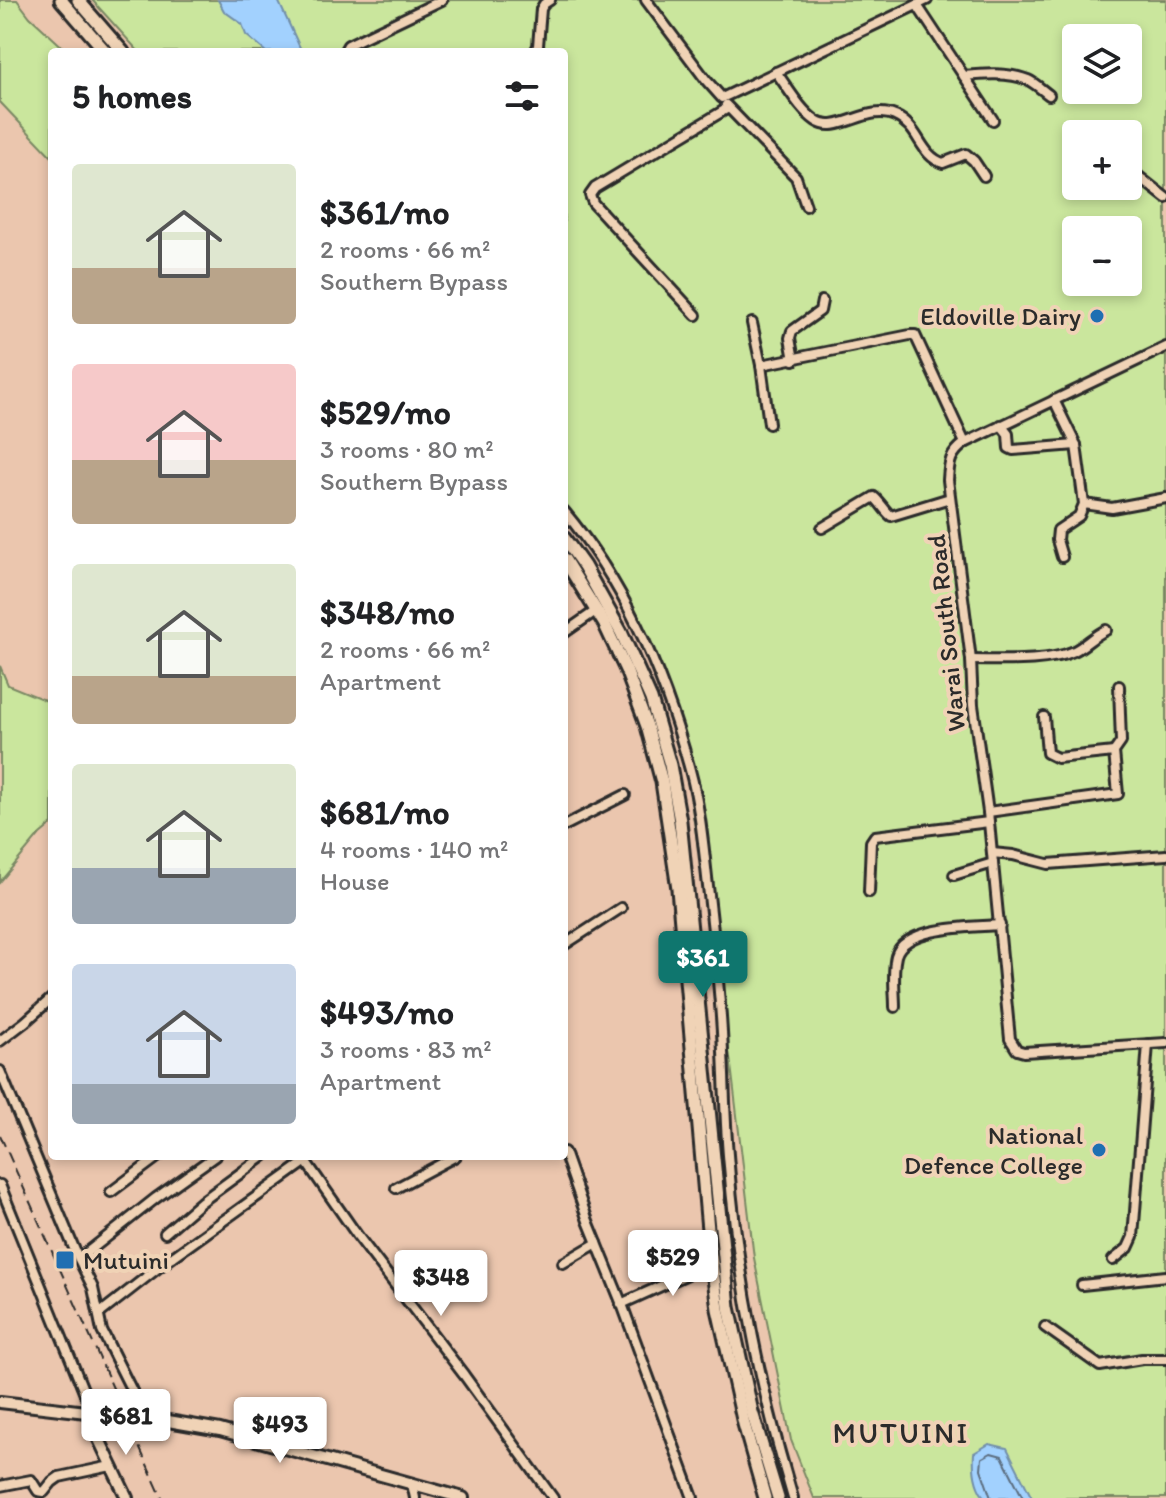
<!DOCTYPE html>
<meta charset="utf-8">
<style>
:root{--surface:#fff;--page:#f6f6f6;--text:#202124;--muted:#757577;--accent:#0f766e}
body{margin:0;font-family:Itim,sans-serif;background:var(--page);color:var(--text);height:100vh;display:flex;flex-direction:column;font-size:30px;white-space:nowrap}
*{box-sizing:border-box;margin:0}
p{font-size:26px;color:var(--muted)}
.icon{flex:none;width:44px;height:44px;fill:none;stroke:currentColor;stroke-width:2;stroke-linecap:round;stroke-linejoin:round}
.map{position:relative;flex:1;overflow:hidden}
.drawer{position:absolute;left:48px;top:48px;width:520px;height:1112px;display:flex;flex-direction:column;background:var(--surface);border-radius:8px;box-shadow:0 4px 12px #0003}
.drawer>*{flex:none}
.buttons{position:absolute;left:1062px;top:24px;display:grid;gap:16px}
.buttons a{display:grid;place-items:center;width:80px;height:80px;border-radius:8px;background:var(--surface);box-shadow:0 4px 12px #0003;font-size:40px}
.price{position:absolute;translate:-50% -68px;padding:0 18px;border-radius:8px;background:#fff;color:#222;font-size:26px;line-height:52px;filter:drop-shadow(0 2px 4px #0008)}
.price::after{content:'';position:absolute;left:50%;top:48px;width:24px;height:18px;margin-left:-12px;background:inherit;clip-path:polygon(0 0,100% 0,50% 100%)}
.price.current{background:var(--accent);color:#fff}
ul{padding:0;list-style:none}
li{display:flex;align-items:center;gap:24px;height:200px;padding:0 24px}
li span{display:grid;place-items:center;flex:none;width:224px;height:160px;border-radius:8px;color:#555}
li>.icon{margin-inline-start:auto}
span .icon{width:96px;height:96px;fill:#fffc;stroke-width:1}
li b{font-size:34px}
h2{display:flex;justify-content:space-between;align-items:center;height:96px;padding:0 24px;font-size:34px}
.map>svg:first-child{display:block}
.green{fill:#cae69d;stroke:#7a8864;stroke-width:2;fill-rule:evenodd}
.water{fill:#a2d1fe;stroke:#728faa;stroke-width:2}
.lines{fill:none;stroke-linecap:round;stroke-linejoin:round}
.shore{stroke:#5b6d7f;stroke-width:2}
.minor-casing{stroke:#2b2b2b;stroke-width:14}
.major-casing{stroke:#2b2b2b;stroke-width:16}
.highway-casing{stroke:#2b2b2b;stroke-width:17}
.minor{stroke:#f0d3b6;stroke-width:8}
.major{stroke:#f0d3b6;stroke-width:10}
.highway{stroke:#f0d3b6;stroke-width:11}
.rail{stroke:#2b2b2b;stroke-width:2;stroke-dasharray:12 6;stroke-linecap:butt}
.poi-dot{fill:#1f6fb2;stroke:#f0d3b6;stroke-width:3}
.labels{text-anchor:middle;stroke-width:8;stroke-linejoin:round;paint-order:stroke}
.poi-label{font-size:26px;fill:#2b2b2b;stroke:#f0d3b6;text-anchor:end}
.street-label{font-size:26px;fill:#2b2b2b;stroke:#f0d3b6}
.quarter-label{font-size:30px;letter-spacing:2px;fill:#2b2b2b;stroke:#f0d3b6}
</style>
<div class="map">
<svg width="1166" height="1498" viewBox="0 0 1166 1498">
<rect width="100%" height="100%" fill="#ebc6ae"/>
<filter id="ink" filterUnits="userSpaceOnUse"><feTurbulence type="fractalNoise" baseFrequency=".0125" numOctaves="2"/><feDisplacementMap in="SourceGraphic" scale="16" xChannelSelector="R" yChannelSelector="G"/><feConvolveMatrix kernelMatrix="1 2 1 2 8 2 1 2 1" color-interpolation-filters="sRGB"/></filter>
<g filter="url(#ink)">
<g class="green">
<path d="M 0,0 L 17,0 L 30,17 L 68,52 L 52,52 L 52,157 L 0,102 Z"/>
<path d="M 92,0 L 1166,0 L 1166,1498 L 814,1498 L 791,1440 L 754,1258 L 731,1065 L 682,742 L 654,656 L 611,574 L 564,512 L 564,52 L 139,52 ZM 1076,38 L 1128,38 L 1128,90 L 1076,90 ZM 1076,134 L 1128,134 L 1128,186 L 1076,186 ZM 1076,230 L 1128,230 L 1128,282 L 1076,282 Z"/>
<path d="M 0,666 L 8,685 L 52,703 L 52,824 L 40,834 L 0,882 Z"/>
</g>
<g class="water">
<path d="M 218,0 L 278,0 L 302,52 L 266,52 L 246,35 L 242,24 L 224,11 Z"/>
<path d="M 989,1444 L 1007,1448 L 1032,1498 L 985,1498 C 974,1486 973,1469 974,1453 Z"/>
</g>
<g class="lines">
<path class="shore" d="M 991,1498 L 981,1469 L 982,1458 L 991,1453 L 1002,1456 L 1023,1498"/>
<defs>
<g id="minor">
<path d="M 646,0 L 706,80 L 722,98 L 927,0"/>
<path d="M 917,5 L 993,120"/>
<path d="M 344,52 L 348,45 L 442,0"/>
<path d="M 535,52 L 538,46 L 541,9 L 544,4 L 550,0"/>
<path d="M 776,72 C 788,88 800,110 816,121 C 838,136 868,103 895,116 C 920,127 919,155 943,163 L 966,154 L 974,161 L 984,176"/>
<path d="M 964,76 C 984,74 1008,72 1028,80 C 1035,83 1042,90 1049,95"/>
<path d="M 726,105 L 792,173 L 796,177 L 806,206"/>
<path d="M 1128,168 L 1166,198"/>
<path d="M 696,315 L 593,203 L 590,195 L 595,188 L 728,108"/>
<path d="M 752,323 L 761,365 L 769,424"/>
<path d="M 1166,347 L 965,443 C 950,454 949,462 948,480 L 971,660 L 973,705 L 988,812 L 1010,1039 L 1017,1050 L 1024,1052 L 1166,1043"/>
<path d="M 794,360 L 790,338 L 792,331 L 820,311 L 822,301"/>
<path d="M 761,365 L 910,335 L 915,335 L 965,443"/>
<path d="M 1054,400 L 1076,445 L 1084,504 L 1079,516 L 1058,530 L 1057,540 L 1062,557"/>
<path d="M 1001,425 L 1008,434 L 1009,448 L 1013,450 L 1076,445"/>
<path d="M 1084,504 L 1112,508 L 1166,498"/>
<path d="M 564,511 C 626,585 665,677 690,770 C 701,810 704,853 709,895 C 715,947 721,999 723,1052 C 725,1090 725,1128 729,1166 C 738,1278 761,1391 793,1498"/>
<path d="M 822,528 L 874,497 C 881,503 884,510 891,516 L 950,498"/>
<path d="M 564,633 L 597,610"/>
<path d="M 971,660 C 1000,660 1048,663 1074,651 C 1086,645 1093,636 1106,630"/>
<path d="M 1044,717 L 1047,753 L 1057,758 L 1114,752"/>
<path d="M 988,812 L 1118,794 L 1114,752 L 1121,742 L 1119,686"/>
<path d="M 564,826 L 625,795"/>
<path d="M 992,853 L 1013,855 L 1048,864 L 1166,855"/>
<path d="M 954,875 L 993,863"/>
<path d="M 869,892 L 871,842 L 875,836 L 989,822"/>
<path d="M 564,945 L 621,908"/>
<path d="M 895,1007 C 895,991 892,972 896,956 C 904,926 973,927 1000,925"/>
<path d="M 0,1041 L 25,1022 L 52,998"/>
<path d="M 0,1071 L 76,1253 L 93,1288 L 102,1331 L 145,1417"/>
<path d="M 564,1152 L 588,1221 L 623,1307 L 693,1498"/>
<path d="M 302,1156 L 357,1235 L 464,1375 L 553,1498"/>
<path d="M 0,1185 L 93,1414"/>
<path d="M 396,1188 L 456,1156"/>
<path d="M 111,1192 L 159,1156"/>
<path d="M 165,1233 L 201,1202 L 264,1156"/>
<path d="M 79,1259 L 156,1198 L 215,1156"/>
<path d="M 1113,1260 L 1128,1248 L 1133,1237 L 1148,1044"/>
<path d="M 563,1263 L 597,1243"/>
<path d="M 1082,1285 L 1166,1276"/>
<path d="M 621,1304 L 712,1263"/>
<path d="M 99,1314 L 163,1264 L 305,1162"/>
<path d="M 1045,1327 L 1100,1366 L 1142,1359 L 1166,1359"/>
<path d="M 412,1484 L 415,1498"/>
<path d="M 0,1486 L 31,1480 L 38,1491 L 44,1492 L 52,1482 L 59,1477 L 111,1466"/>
</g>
<g id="major">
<path d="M 0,1402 L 121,1416"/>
<path d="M 93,1414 L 95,1431 L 127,1498"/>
<path d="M 95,1431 L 124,1417 L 145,1417 L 220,1430 L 463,1498"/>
</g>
<g id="highway">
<path d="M 61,0 L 106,52"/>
<path d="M 78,0 L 123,52"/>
<path d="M 564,538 L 584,566 L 621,632 L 651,699 L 670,765 L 680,821 L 729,1307 L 752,1412 L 778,1498"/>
<path d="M 564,559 L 604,623 L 626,670 L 647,726 L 662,782 L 678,889 L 709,1241 L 718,1309 L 744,1424 L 765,1498"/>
</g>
</defs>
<use href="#minor" class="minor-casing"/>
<use href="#major" class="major-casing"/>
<use href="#highway" class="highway-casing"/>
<use href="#minor" class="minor"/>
<use href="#major" class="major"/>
<use href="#highway" class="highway"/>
<path class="rail" d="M 0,1135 L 162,1498"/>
</g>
</g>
<g class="poi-dot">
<circle cx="1097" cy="316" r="8"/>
<circle cx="1099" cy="1150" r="8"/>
<rect x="55" y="1250" width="20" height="20" rx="4"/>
</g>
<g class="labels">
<g class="poi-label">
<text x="1081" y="325">Eldoville Dairy</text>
<text x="1083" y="1144">National<tspan x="1083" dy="30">Defence College</tspan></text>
<text x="83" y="1269" text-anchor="start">Mutuini</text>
</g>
<g class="street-label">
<text transform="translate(946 633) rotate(-96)" y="9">Warai South Road</text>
</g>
<g class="quarter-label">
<text x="901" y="1443">MUTUINI</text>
</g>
</g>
</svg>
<div class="buttons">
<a><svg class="icon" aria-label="layers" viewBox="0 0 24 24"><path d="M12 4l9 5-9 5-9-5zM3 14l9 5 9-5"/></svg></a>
<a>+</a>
<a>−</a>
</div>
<b class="price current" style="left:703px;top:999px">$361</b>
<b class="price" style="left:673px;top:1298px">$529</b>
<b class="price" style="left:441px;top:1318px">$348</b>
<b class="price" style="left:126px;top:1457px">$681</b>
<b class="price" style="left:280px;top:1465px">$493</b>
<section class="drawer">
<h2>5 homes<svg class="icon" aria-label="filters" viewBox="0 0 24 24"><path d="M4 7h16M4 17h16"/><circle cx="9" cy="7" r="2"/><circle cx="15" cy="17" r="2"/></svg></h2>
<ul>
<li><span style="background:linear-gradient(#dfe7d0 65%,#b9a48a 0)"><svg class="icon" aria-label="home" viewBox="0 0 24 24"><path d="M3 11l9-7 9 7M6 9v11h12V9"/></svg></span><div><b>$361/mo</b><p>2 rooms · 66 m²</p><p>Southern Bypass</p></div></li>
<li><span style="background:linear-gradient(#f6c9c9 60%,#b9a48a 0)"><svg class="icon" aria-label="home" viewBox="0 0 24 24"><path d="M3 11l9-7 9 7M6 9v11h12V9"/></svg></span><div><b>$529/mo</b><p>3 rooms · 80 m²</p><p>Southern Bypass</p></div></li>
<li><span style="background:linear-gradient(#dfe7d0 70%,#b9a48a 0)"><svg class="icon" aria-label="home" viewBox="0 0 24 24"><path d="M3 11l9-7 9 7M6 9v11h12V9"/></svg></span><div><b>$348/mo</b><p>2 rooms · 66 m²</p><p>Apartment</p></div></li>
<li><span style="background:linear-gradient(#dfe7d0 65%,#9aa5b1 0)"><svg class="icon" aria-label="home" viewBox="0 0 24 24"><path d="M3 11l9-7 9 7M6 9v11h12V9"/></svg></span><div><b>$681/mo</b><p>4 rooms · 140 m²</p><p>House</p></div></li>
<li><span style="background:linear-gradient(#c9d6e8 75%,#9aa5b1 0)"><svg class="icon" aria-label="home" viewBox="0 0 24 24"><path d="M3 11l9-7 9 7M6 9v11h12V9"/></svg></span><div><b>$493/mo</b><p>3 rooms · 83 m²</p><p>Apartment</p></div></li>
</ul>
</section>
</div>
